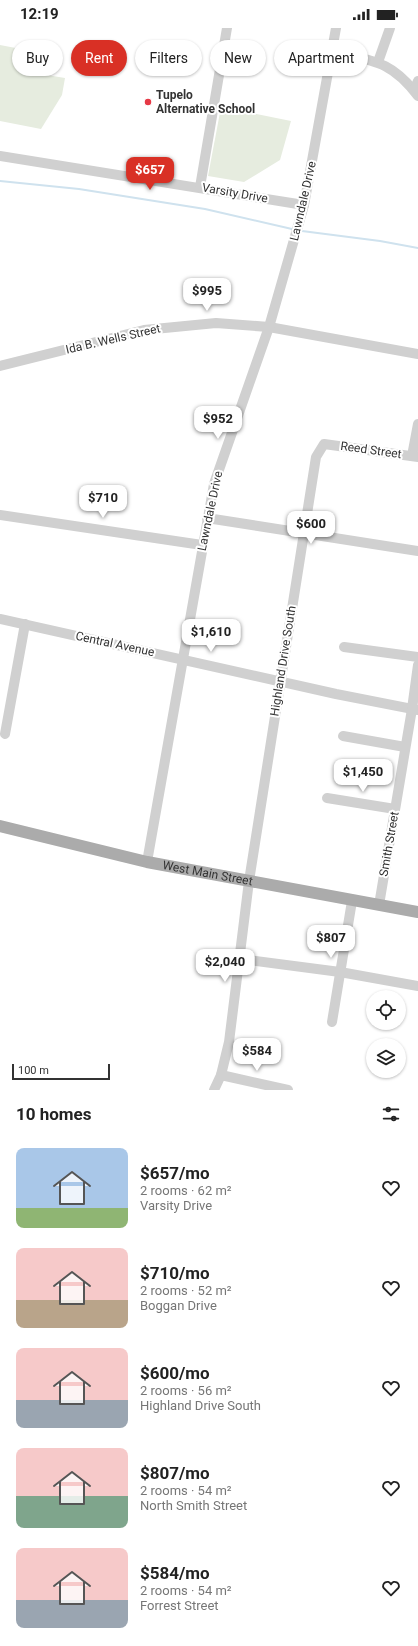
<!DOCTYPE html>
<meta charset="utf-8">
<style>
:root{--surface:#fff;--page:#f2f2f2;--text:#222;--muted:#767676;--accent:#d93025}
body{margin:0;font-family:Roboto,sans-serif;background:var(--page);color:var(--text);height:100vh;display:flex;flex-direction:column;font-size:15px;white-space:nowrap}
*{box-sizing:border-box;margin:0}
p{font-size:13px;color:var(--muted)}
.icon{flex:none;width:22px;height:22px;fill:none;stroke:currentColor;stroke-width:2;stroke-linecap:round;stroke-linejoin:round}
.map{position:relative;height:1062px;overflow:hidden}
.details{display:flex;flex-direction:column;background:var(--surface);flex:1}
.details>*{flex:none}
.hud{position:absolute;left:12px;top:12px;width:394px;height:36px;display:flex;gap:8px}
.fabs{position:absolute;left:366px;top:962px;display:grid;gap:8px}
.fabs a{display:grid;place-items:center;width:40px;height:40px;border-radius:50%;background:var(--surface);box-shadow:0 1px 3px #0004;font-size:20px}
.scale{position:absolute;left:12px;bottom:10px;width:98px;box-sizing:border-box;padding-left:4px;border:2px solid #333;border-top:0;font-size:11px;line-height:14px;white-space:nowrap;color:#333;-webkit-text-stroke:3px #fff;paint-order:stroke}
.price{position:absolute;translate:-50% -34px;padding:0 9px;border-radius:8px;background:#fff;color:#222;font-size:13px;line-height:26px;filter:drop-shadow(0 1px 2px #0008)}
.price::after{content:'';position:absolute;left:50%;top:24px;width:12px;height:9px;margin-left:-6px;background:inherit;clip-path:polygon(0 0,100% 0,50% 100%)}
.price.current{background:var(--accent);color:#fff}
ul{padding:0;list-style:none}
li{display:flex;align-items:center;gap:12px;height:100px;padding:0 16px}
li span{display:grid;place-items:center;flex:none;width:112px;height:80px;border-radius:8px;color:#555}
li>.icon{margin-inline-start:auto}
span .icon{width:48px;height:48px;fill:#fffc;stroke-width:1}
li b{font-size:17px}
h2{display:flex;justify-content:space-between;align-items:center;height:48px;padding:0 16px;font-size:17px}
.chip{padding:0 14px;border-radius:18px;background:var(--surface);box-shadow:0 1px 3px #0004;font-size:14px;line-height:36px}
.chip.current{background:var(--accent);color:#fff}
.status{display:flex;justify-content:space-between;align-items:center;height:28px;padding:0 20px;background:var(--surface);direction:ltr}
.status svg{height:11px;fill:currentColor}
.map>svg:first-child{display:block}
.green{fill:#e6ecdf}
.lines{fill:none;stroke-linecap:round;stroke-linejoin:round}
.stream{stroke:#cfe2ee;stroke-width:2}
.minor{stroke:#d0d0d0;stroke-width:10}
.major{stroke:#ababab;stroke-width:12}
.poi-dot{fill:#e63946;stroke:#fff;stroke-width:1.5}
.labels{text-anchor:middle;stroke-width:4;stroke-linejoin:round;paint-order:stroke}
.poi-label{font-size:12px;font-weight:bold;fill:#333;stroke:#fff;text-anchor:start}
.street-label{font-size:12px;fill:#333;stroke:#fff}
</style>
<div class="status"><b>12:19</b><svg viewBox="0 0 49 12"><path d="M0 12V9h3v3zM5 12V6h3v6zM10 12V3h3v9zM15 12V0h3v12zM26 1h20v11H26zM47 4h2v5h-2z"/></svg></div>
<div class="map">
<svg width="418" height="1062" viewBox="0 0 418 1062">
<rect width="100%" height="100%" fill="#fff"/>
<g class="green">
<path d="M 22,14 L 34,16 L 29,44 L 65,50 L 62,67 L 41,101 L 0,93 L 0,17 L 21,21 Z"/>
<path d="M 221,79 L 291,93 L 280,132 L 244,154 L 208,148 Z"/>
</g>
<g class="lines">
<g class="stream">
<path d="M 0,153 L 79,161 L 205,181 L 292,201"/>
<path d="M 302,203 L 380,213 L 418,220"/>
</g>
<g class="minor">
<path d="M 332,24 C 373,33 391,32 418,68"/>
<path d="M 378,34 L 390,0"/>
<path d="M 414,62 L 418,53"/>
<path d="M 0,128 L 304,177"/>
<path d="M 200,159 L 227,0"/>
<path d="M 0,338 L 144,302 L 216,295 L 269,299 L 418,326"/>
<path d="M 412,428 L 418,396"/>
<path d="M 0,487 L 202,517"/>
<path d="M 207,490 L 418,523"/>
<path d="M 0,591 L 336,666 L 418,682"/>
<path d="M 344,619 L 418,629"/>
<path d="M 5,706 L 25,596"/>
<path d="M 343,708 L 405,719"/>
<path d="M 327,770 L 395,781"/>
<path d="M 147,834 L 214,456 L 269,299 L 304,177 L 336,0"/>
<path d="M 379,877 L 412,681 L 418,637"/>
<path d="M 240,931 L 340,944 L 418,958"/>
<path d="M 332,994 L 352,873"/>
<path d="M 221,1047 L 288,1062"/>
<path d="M 214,1062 L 221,1047 L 229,1014 L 249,853 L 316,429 L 324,416 L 418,429"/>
</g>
<path class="major" id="s1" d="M 0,798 L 147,834 L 418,884"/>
</g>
<circle class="poi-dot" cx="148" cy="74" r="4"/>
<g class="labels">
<g class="poi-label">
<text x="156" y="71">Tupelo<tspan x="156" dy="14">Alternative School</tspan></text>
</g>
<g class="street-label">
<text transform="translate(235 165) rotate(10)" y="4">Varsity Drive</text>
<text transform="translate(303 173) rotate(-77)" y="4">Lawndale Drive</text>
<text transform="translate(113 311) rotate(-13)" y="4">Ida B. Wells Street</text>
<text transform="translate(371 422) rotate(8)" y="4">Reed Street</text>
<text transform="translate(210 483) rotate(-78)" y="4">Lawndale Drive</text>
<text transform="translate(115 616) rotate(12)" y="4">Central Avenue</text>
<text transform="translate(283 633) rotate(-81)" y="4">Highland Drive South</text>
<text transform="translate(389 816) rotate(-80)" y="4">Smith Street</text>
<text dy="4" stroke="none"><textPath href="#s1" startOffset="213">West Main Street</textPath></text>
</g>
</g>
</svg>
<div class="fabs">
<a><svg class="icon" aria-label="locate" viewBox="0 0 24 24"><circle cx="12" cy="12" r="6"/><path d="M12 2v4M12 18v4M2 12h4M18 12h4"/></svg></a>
<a><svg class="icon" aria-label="layers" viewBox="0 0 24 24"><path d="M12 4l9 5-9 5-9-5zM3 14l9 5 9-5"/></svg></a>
</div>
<div class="scale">100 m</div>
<b class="price current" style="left:150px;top:163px">$657</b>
<b class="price" style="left:207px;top:284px">$995</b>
<b class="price" style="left:218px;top:412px">$952</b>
<b class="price" style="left:103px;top:491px">$710</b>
<b class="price" style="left:311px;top:517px">$600</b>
<b class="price" style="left:211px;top:625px">$1,610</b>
<b class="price" style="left:363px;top:765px">$1,450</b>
<b class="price" style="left:331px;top:931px">$807</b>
<b class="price" style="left:225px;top:955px">$2,040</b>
<b class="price" style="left:257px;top:1044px">$584</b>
<div class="hud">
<a class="chip">Buy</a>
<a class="chip current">Rent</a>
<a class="chip">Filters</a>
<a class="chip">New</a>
<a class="chip">Apartment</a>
</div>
</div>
<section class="details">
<h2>10 homes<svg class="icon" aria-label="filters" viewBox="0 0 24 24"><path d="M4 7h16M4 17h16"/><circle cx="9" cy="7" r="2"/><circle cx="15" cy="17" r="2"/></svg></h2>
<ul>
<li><span style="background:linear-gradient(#a9c7e8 75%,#8fb573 0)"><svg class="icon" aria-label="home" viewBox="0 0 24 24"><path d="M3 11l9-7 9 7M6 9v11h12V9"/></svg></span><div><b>$657/mo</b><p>2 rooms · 62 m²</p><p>Varsity Drive</p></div><svg class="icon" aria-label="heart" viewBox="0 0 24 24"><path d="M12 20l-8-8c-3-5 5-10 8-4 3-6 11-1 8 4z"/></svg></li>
<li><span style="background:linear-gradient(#f6c9c9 65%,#b9a48a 0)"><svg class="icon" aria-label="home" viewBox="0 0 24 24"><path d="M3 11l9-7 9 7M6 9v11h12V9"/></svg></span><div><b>$710/mo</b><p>2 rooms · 52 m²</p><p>Boggan Drive</p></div><svg class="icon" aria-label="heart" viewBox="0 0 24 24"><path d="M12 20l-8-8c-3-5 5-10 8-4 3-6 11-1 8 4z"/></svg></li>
<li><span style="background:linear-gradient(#f6c9c9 65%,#9aa5b1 0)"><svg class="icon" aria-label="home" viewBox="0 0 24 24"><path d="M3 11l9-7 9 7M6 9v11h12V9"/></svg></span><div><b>$600/mo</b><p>2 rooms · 56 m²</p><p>Highland Drive South</p></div><svg class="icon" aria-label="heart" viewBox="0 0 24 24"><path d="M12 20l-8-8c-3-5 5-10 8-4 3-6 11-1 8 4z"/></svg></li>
<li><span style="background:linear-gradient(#f6c9c9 60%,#7fa58c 0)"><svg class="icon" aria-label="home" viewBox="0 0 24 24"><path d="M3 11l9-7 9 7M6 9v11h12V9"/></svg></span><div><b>$807/mo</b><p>2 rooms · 54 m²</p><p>North Smith Street</p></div><svg class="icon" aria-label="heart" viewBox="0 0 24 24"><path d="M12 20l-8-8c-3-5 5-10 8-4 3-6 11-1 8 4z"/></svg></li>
<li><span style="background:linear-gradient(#f6c9c9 65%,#9aa5b1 0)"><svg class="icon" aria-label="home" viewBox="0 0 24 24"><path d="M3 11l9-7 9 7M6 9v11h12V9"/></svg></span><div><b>$584/mo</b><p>2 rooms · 54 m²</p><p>Forrest Street</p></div><svg class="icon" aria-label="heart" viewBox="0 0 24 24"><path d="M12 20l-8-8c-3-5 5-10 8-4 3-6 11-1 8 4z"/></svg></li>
</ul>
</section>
